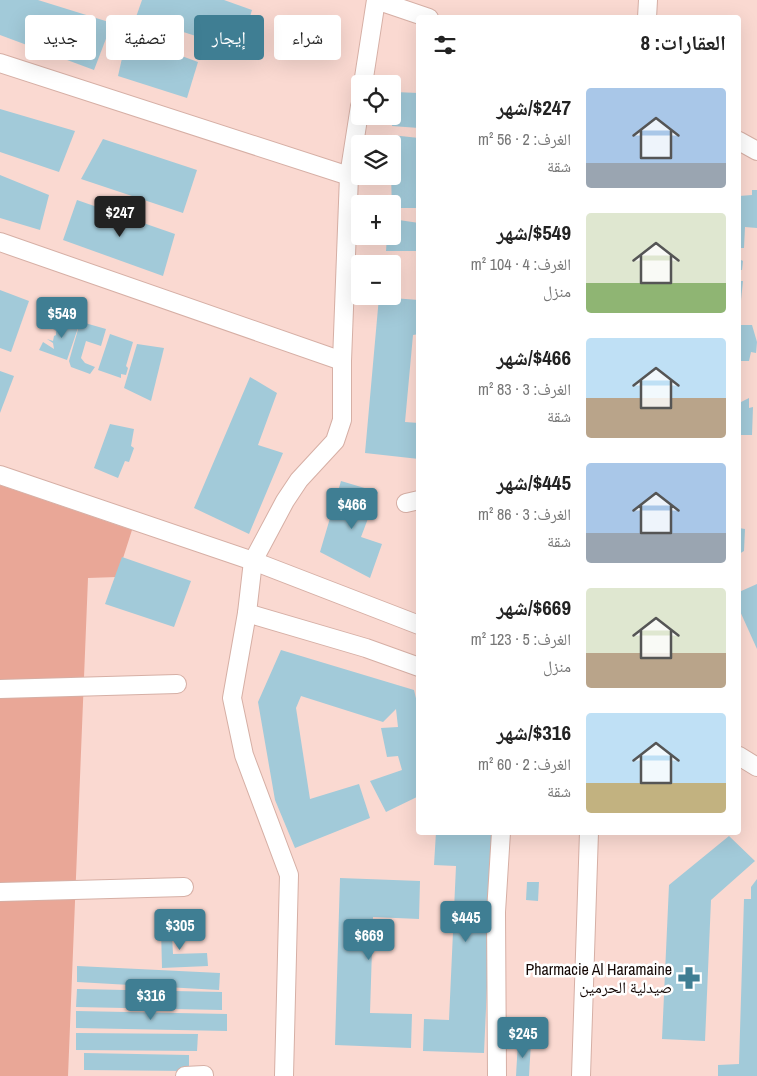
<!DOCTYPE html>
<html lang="ar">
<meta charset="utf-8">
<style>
:root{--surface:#fff;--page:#f6f6f6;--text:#222;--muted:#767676;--accent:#3f7e93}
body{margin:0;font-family:"Archivo Narrow","Noto Naskh Arabic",sans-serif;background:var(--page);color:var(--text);direction:rtl;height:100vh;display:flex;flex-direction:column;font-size:19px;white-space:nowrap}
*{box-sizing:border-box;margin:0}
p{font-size:16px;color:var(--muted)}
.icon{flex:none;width:28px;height:28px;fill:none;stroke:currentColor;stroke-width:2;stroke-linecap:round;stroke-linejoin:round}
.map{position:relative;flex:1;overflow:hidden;direction:ltr}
.side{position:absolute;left:416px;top:15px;width:325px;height:820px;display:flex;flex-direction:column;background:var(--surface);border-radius:5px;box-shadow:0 5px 20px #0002;direction:rtl}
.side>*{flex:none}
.hud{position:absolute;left:15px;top:15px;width:326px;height:45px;direction:rtl;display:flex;gap:10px}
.controls{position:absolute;left:351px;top:75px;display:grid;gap:10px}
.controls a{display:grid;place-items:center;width:50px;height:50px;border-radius:5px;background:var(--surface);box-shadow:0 5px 20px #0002;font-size:25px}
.price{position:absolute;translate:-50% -42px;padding:0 11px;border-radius:5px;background:var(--accent);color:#fff;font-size:16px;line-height:32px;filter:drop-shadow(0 1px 2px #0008)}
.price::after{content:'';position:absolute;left:50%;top:30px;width:15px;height:11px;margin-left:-8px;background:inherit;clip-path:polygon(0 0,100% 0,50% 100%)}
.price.selected{background:#222;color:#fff}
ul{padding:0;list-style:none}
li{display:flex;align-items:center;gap:15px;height:125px;padding:0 15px}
li span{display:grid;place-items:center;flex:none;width:140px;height:100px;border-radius:5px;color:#555}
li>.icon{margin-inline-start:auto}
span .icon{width:60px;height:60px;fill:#fffc;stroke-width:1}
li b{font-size:21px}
h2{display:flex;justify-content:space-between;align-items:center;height:60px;padding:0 15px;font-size:21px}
.pill{padding:0 18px;border-radius:5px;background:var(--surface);box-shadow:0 5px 20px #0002;font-size:18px;line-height:45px}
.pill.selected{background:var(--accent);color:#fff}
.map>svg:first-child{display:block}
.green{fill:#e9a797}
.building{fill:#a2cad9}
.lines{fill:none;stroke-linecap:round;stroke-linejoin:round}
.minor-casing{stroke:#d6afa5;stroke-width:20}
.minor{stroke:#fff;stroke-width:18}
.labels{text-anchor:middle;stroke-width:5;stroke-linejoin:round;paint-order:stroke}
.poi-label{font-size:16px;fill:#140805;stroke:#fff;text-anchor:end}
</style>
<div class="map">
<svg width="757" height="1076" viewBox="0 0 757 1076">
<rect width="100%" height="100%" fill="#fad9d1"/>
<path class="green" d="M 0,485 L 132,530 L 117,577 L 88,578 L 68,1076 L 0,1076 Z"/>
<g class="building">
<path d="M 0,0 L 38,0 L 112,23 L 94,70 L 0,35 Z"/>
<path d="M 142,0 L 224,0 L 252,10 L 240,50 L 136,17 Z"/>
<path d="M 127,36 L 198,62 L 187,98 L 118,76 Z"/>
<path d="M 394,92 L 419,93 L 419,128 L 392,126 Z"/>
<path d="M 0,109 L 75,131 L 59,172 L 0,152 Z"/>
<path d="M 391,135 L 419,138 L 419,208 L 392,208 L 391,176 L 392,176 L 392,144 L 391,144 Z"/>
<path d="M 103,139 L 197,170 L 183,213 L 81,179 Z"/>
<path d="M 0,175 L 49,195 L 40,230 L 0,218 Z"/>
<path d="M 752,190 L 757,190 L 757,228 L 745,227 L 744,248 L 741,248 L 741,260 L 743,261 L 742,270 L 739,270 L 739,196 L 752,195 Z"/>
<path d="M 77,200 L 175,234 L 163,276 L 63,240 Z"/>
<path d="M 392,219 L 419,223 L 419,251 L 386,251 L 387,236 L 392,236 Z"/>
<path d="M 739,281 L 743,281 L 740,310 L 739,310 Z"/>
<path d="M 0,290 L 29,301 L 11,352 L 0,348 Z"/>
<path d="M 379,297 L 419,300 L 419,334 L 413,335 L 405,422 L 419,423 L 419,459 L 365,453 Z"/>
<path d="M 70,317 L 80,322 L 67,360 L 39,350 L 43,342 L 54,349 L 53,343 L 47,339 L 53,341 L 54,336 L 56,335 L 56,331 L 53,329 L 56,321 L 63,322 L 69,321 Z"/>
<path d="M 85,323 L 106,329 L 101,346 L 86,341 L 81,358 L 85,363 L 95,367 L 90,374 L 71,367 L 69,361 L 79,326 L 85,326 Z"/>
<path d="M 739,325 L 752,325 L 757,342 L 756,353 L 751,352 L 749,361 L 740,361 Z"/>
<path d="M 110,334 L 133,342 L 126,366 L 128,368 L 126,375 L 121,374 L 121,378 L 98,370 Z"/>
<path d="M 137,344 L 164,348 L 151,401 L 124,388 Z"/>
<path d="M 0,371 L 14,376 L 0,413 Z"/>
<path d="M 250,377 L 277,393 L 258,445 L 283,453 L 249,534 L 194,508 Z"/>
<path d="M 749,398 L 749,408 L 753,407 L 752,435 L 739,435 L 739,403 Z"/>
<path d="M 110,424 L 134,429 L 131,446 L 134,448 L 129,462 L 125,461 L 118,478 L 94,468 Z"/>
<path d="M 341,481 L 378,492 L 361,537 L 382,544 L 370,578 L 320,552 Z"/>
<path d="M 739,528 L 745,529 L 744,551 L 739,554 Z"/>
<path d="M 122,557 L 191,581 L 174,627 L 105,604 Z"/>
<path d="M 757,584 L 757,649 L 739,609 L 739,592 Z"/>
<path d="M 281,650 L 414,690 L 419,711 L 419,796 L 386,812 L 370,781 L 402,770 L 398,756 L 387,757 L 381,728 L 398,727 L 396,709 L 383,722 L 301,696 L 296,708 L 310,799 L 359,784 L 370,818 L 295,848 L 275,800 L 258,702 Z"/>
<path d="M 436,832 L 494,832 L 484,1053 L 423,1051 L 424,1019 L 449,1020 L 456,866 L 434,865 Z"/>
<path d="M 729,836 L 755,861 L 711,900 L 705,1041 L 662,1039 L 669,885 Z"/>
<path d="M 340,878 L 420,881 L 419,919 L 373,917 L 370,1013 L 412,1014 L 411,1048 L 335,1045 Z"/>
<path d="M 757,879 L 757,1076 L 718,1076 L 718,1065 L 739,1064 L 744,899 L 751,899 L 751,887 Z"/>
<path d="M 527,882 L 539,882 L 538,901 L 526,900 Z"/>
<path d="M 196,927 L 197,934 L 172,935 L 173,954 L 207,953 L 208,966 L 162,968 L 161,929 Z"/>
<path d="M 77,966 L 220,973 L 219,990 L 77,982 Z"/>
<path d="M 77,989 L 222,992 L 222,1010 L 76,1007 Z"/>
<path d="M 76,1011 L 227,1014 L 227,1031 L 76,1028 Z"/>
<path d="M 76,1033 L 198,1034 L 197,1051 L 76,1050 Z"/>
<path d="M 518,1041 L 531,1042 L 529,1076 L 516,1076 Z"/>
<path d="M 84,1053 L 189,1055 L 189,1071 L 84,1070 Z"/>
</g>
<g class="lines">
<defs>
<g id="minor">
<path d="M 376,0 L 429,18"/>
<path d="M 647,18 L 648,0"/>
<path d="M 0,63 L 349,176"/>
<path d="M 363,84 L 376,0"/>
<path d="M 739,141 L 757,151"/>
<path d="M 0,242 L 342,361"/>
<path d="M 0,475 L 253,561 L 419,625"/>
<path d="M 406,503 L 419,500"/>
<path d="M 247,613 L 253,561 L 285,501 L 299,480 L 335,441 L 342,420 L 342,361 L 349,176 L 360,106"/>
<path d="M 0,689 L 177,684"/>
<path d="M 739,756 L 757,767"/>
<path d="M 0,892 L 184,887"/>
<path d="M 185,1076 L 204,1075"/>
<path d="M 284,1076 L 289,875 L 244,755 L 232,698 L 247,613 L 366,648 L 419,667"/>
<path d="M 497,1076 L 496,912 L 501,832"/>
<path d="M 581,1076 L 589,832"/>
</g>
</defs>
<use href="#minor" class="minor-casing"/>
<use href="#minor" class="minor"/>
</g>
<defs>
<symbol id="pharmacy-bare" viewBox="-9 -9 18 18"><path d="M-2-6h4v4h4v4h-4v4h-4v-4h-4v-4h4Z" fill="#3f7e93" stroke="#fff" stroke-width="2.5" paint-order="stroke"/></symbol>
</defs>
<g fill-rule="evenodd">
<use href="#pharmacy-bare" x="673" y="962" width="32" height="32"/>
</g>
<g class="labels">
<g class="poi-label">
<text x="672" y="975">Pharmacie Al Haramaine<tspan x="672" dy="18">صيدلية الحرمين</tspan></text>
</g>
</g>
</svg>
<div class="controls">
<a><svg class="icon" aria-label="locate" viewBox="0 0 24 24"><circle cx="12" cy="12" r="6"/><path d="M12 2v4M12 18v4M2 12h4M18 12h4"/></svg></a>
<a><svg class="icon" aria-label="layers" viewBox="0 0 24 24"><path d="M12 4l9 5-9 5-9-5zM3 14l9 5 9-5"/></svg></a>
<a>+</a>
<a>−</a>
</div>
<b class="price selected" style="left:120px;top:238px">$247</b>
<b class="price" style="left:62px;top:339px">$549</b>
<b class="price" style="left:352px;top:530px">$466</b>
<b class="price" style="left:466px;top:943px">$445</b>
<b class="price" style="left:180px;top:951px">$305</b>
<b class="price" style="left:369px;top:961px">$669</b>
<b class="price" style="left:151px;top:1021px">$316</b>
<b class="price" style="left:523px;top:1059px">$245</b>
<div class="hud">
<a class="pill">شراء</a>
<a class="pill selected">إيجار</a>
<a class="pill">تصفية</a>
<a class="pill">جديد</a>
</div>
<section class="side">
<h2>العقارات: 8<svg class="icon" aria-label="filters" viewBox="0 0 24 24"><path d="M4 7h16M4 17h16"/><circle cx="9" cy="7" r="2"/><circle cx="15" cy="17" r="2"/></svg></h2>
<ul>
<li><span style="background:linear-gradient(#a9c7e8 75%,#9aa5b1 0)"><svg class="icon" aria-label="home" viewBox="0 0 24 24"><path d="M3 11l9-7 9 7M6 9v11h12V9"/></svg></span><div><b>$247/شهر</b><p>الغرف: 2 · 56 m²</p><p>شقة</p></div></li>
<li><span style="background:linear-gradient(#dfe7d0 70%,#8fb573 0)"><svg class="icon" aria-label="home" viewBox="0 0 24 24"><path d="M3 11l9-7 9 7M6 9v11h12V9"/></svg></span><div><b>$549/شهر</b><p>الغرف: 4 · 104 m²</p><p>منزل</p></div></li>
<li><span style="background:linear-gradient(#bfe0f5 60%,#b9a48a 0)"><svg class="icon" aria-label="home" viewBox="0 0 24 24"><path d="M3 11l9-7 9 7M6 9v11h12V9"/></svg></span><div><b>$466/شهر</b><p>الغرف: 3 · 83 m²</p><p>شقة</p></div></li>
<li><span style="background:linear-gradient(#a9c7e8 70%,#9aa5b1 0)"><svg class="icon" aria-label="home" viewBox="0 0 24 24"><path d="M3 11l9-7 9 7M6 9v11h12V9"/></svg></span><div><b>$445/شهر</b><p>الغرف: 3 · 86 m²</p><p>شقة</p></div></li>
<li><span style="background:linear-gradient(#dfe7d0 65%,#b9a48a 0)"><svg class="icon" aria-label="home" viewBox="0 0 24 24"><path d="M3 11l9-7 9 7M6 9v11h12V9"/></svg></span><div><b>$669/شهر</b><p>الغرف: 5 · 123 m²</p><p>منزل</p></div></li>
<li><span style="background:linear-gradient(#bfe0f5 70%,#c2b280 0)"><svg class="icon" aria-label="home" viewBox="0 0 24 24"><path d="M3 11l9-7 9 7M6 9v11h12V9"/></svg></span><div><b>$316/شهر</b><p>الغرف: 2 · 60 m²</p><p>شقة</p></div></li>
</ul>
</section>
</div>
